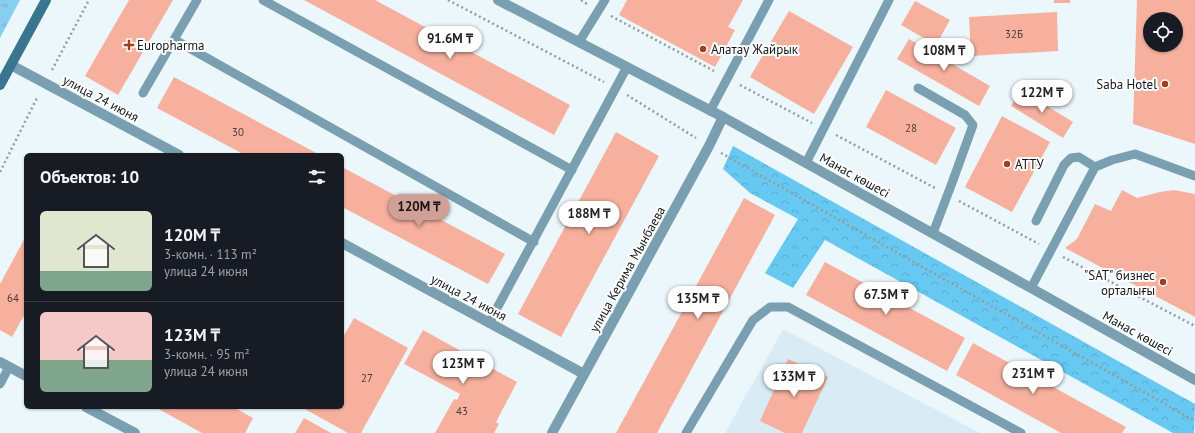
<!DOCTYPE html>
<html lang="ru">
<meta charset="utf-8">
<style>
:root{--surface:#171b24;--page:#242831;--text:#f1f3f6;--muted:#9ea1a6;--line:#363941;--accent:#cfa196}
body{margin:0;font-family:"PT Sans",sans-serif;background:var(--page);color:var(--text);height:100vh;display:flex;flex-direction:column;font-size:15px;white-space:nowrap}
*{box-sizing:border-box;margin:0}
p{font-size:13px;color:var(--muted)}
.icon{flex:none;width:22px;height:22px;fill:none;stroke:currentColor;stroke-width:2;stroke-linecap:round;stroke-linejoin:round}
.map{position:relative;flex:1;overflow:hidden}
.side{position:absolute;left:24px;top:153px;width:320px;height:256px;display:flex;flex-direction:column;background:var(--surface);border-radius:6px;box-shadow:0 1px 3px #0004}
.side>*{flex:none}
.fabs{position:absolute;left:1143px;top:12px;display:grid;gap:8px}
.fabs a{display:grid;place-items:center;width:40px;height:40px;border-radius:50%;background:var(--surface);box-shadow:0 1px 3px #0004;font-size:20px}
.price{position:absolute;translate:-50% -34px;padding:0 9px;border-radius:14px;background:#fff;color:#222;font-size:13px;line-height:26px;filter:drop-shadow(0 1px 2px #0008)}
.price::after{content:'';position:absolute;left:50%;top:24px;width:12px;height:9px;margin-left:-6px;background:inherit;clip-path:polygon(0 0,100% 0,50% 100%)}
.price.current{background:var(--accent);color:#111}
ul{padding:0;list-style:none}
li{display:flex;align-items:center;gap:12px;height:100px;padding:0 16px}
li+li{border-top:1px solid var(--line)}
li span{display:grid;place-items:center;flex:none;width:112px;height:80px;border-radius:6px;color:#555}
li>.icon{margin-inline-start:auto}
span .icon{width:48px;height:48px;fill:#fffc;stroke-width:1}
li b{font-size:17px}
h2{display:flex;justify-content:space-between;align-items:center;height:48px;padding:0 16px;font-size:17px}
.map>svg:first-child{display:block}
.built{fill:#d9ecf5}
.grass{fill:url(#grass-tufts)}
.forest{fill:url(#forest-crowns)}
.building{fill:#f6b09d;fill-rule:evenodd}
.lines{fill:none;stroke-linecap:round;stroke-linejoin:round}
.path{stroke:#949ca0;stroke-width:2.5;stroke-dasharray:2 3;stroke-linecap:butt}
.service{stroke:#799fb0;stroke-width:9}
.minor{stroke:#799fb0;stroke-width:10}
.tertiary{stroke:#799fb0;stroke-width:10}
.secondary{stroke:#39758e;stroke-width:10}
.poi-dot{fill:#a53d21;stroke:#fff;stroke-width:1.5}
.labels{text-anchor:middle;stroke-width:4;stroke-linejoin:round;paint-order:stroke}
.number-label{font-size:11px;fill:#4c3e3b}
.poi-label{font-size:13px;fill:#14181a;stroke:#fff;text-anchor:start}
.street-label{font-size:13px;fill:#14181a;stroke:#fff}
</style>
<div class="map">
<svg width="1195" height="433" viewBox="0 0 1195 433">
<defs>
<pattern id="grass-tufts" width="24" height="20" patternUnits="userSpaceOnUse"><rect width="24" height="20" fill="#87cff0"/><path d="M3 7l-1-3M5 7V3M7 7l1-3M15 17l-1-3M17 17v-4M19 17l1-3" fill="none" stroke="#74b1cd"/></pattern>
<pattern id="forest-crowns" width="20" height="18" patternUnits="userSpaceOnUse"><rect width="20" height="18" fill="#67c9f2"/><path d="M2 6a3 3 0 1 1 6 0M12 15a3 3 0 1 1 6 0" fill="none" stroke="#58accf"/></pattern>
</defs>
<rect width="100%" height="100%" fill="#ecf7fc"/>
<path class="built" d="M 783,329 L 980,433 L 725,433 Z"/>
<path class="grass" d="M 0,0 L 20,0 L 0,38 Z"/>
<path class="forest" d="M 733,146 L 1195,404 L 1194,433 L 1173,433 L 825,240 L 793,288 L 765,273 L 798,219 L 750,193 L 723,169 Z"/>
<g class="building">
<path d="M 129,0 L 173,0 L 118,95 L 85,76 Z"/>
<path d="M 304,0 L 375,0 L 570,105 L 554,135 Z"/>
<path d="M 627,0 L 743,0 L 728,27 L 735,30 L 715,67 L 619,15 Z"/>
<rect x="1054" y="0" width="16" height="3"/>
<path d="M 1137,0 L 1195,0 L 1195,144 L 1133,124 ZM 1150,19 L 1176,19 L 1176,45 L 1150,45 Z"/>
<path d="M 915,1 L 950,20 L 936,45 L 901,25 Z"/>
<path d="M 789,11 L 853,47 L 814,114 L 750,77 Z"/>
<path d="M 1057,12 L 1058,51 L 971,56 L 969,17 Z"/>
<path d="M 909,39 L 990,86 L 979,106 L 897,59 Z"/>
<path d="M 174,77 L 320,155 L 245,155 L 157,108 Z"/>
<path d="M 886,90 L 956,128 L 936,165 L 866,127 Z"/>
<path d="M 1021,90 L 1073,122 L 1063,138 L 1011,106 Z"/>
<path d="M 1002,116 L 1050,142 L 1012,212 L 965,187 Z"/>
<path d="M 616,132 L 659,156 L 561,337 L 518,314 Z"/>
<path d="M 342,167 L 505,254 L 488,284 L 342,207 Z"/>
<path d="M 1122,190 L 1137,198 L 1160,192 L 1174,190 L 1195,194 L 1195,317 L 1065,248 L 1077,239 L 1095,204 L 1111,211 Z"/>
<path d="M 744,198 L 775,215 L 657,433 L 616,433 Z"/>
<path d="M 26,236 L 26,312 L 12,337 L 0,330 L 0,284 Z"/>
<path d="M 825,262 L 965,338 L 947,371 L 806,295 Z"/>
<path d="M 354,318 L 408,348 L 361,433 L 348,433 L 303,408 L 304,407 L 342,407 L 342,339 Z"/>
<path d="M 423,330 L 517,382 L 496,422 L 499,424 L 494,433 L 435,433 L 454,399 L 457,400 L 460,394 L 404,364 Z"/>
<path d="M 973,343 L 1126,427 L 1122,433 L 1061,433 L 956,375 Z"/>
<path d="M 788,359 L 828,377 L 802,433 L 785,433 L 760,421 Z"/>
<path d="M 155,407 L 233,407 L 253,418 L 245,433 L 202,433 Z"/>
<path d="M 304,418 L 331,433 L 295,433 Z"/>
</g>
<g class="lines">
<g class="path">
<path d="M 448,0 L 604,82"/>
<path d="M 581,0 L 587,4"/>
<path d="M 611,16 L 714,71"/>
<path d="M 52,70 L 89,0"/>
<path d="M 740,85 L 812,123"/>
<path d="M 627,95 L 696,138"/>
<path d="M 836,135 L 935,188"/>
<path d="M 721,153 L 1195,421"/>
<path d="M 0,172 L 38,96"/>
<path d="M 959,201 L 1039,244"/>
<path d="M 1063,257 L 1195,326"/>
</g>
<g class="service">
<path d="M 263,0 L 572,170"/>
<path d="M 175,40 L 534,242"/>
<path d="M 579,42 L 605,0"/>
<path d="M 918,88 L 965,115 L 973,125 L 952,183 L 933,233"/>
<path d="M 143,93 L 197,0"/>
<path d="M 710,111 L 769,0"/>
<path d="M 806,163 L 889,0"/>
<path d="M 1036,221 L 1064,165 L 1071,158 L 1079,157 L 1095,167"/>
<path d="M 1031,288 L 1095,167 L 1112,160 L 1135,154 L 1195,176"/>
<path d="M 489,323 L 627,67"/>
<path d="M 0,384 L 9,367"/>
<path d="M 686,433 L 753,320 L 770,307 L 788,307 L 1021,433"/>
</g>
<g class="minor">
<path d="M 11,65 L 179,155"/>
<path d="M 342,243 L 584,374"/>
<path d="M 0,362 L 26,376"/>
<path d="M 86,407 L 135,433"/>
<path d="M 552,433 L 709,146 L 723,117"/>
</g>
<path class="tertiary" d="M 498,0 L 723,117 L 1031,288 L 1195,380"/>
<path class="secondary" d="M 0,85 L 46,0"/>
</g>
<g class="poi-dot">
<path d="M127 39h4v4h4v4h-4v4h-4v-4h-4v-4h4z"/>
<circle cx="703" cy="49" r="4"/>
<circle cx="1165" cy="84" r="4"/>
<circle cx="1007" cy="164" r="4"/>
<circle cx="1163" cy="282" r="4"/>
</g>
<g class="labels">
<g class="number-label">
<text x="1014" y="38">32Б</text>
<text x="911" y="132">28</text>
<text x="238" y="136">30</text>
<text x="13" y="302">64</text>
<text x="367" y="382">27</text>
<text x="462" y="415">43</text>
</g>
<g class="poi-label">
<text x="137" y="50">Europharma</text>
<text x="711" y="54">Алатау Жайрык</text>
<text x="1157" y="89" text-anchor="end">Saba Hotel</text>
<text x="1015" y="169">АТТУ</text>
<text x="1155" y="280" text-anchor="end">"SAT" бизнес<tspan x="1155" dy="15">орталығы</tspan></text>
</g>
<g class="street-label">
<text transform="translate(101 98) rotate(28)" y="5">улица 24 июня</text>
<text transform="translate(855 175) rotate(29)" y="5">Манас көшесі</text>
<text transform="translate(627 269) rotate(-61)" y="5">улица Керима Мынбаева</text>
<text transform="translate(469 297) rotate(28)" y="5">улица 24 июня</text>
<text transform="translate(1138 333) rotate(29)" y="5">Манас көшесі</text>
</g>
</g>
</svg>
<div class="fabs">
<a><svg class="icon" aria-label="locate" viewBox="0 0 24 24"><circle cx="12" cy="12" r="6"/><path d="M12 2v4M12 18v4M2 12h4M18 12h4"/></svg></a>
</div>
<b class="price" style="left:450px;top:60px">91.6M ₸</b>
<b class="price" style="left:944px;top:72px">108M ₸</b>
<b class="price" style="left:1042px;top:114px">122M ₸</b>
<b class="price current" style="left:419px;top:228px">120M ₸</b>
<b class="price" style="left:589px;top:235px">188M ₸</b>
<b class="price" style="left:886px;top:316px">67.5M ₸</b>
<b class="price" style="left:698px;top:320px">135M ₸</b>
<b class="price" style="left:463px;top:385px">123M ₸</b>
<b class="price" style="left:1033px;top:395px">231M ₸</b>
<b class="price" style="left:794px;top:398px">133M ₸</b>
<section class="side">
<h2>Объектов: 10<svg class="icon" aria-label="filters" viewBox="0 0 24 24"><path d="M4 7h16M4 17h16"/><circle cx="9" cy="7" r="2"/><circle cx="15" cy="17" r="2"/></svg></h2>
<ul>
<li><span style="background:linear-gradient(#dfe7d0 75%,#7fa58c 0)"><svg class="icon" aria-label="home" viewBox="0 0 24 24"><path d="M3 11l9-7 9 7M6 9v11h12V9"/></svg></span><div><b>120M ₸</b><p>3-комн. · 113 m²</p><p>улица 24 июня</p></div></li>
<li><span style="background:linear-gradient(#f6c9c9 60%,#7fa58c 0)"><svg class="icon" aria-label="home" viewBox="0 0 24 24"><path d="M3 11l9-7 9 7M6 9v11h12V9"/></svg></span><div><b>123M ₸</b><p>3-комн. · 95 m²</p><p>улица 24 июня</p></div></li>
</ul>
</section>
</div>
